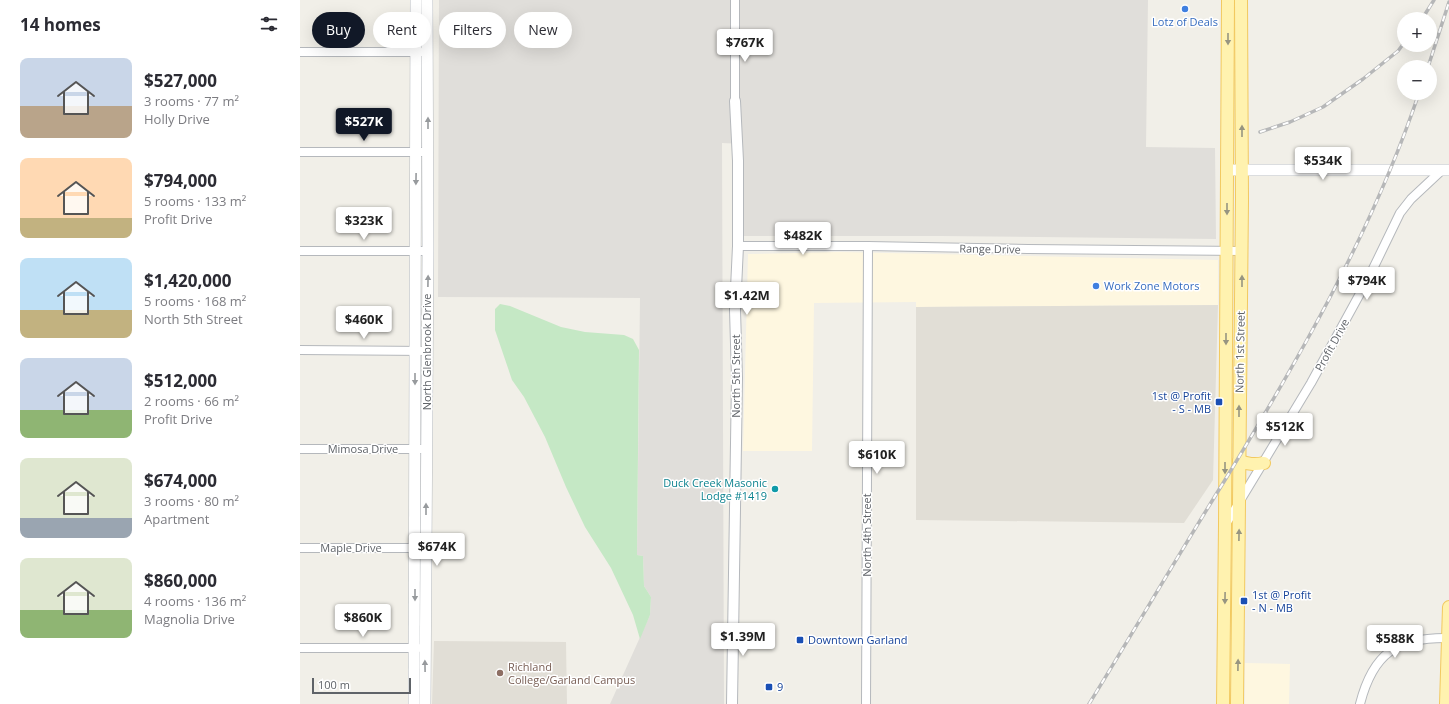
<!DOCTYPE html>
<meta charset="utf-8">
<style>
:root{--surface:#fff;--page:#f7f7f7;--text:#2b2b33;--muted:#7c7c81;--accent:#111827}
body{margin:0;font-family:"Open Sans",sans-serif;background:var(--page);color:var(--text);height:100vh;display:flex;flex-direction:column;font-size:15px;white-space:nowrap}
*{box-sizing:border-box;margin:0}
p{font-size:13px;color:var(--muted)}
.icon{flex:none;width:22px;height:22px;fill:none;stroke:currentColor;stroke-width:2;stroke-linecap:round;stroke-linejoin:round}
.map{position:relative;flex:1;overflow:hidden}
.drawer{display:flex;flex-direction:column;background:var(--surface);width:300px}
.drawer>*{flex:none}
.banner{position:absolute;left:12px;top:12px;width:380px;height:36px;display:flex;gap:8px}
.buttons{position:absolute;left:1097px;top:12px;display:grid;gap:8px}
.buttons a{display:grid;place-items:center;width:40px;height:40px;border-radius:50%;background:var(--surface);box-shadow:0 4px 16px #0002;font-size:20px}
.scale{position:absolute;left:12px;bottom:10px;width:99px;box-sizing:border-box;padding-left:4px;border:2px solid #5f6368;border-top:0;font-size:11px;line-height:14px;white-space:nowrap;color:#5f6368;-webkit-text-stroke:3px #fff;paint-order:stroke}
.price{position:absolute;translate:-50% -34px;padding:0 9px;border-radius:4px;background:#fff;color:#222;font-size:13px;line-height:26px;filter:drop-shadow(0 1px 2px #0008)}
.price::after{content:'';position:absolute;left:50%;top:24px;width:12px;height:9px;margin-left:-6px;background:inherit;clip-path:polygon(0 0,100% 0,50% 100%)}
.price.on{background:var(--accent);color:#fff}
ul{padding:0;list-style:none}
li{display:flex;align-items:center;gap:12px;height:100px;padding:0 20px}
li span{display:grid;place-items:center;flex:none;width:112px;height:80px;border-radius:8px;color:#555}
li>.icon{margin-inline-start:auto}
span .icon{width:48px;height:48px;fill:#fffc;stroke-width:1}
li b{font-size:17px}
h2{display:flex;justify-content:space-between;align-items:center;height:48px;padding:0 20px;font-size:17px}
.chip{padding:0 14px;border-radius:18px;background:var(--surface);box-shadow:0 4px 16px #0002;font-size:14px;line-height:36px}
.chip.on{background:var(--accent);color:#fff}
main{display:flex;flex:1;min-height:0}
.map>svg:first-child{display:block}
.commercial{fill:#fef7e0}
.industrial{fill:#e0deda}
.education{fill:#e1ded6}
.green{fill:#c5e8c5}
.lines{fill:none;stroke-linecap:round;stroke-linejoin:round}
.minor-casing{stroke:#b5b8bc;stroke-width:10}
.tertiary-casing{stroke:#b5b8bc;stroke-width:12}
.secondary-casing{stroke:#b6babf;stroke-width:12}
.primary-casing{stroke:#f2c960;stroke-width:14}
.minor{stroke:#fff;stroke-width:8}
.tertiary{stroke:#fff;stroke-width:10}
.secondary{stroke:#fff;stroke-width:11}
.primary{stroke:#fff2af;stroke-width:12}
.rail-casing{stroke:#b6b7b8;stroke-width:3.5}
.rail{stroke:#fff;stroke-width:2;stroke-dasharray:6;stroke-linecap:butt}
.oneway{fill:#979581}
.oneway2{fill:#979a9d}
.shop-dot{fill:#3f7fe0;stroke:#fff;stroke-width:1.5}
.transit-dot{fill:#1a4fb4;stroke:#fff;stroke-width:1.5}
.culture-dot{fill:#0f9aa8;stroke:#fff;stroke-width:1.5}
.education-dot{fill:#8d6e63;stroke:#fff;stroke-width:1.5}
.labels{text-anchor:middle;stroke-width:3;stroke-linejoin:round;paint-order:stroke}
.shop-label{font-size:11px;fill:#366cbe;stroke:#fff}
.street-label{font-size:11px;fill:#5f6368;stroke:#fff}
.transit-label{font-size:11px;fill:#164399;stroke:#fff;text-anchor:start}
.culture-label{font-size:11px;fill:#0d838f;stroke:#fff;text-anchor:end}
.education-label{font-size:11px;fill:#785e54;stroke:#fff;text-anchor:start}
</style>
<main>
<section class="drawer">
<h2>14 homes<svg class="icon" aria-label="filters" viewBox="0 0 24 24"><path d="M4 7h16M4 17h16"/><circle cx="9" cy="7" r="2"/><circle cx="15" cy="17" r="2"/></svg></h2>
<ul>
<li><span style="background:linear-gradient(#c9d6e8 60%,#b9a48a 0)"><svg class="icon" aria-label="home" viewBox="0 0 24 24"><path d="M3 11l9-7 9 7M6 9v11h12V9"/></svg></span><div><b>$527,000</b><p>3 rooms · 77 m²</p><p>Holly Drive</p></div></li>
<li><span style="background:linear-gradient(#ffd9b3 75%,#c2b280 0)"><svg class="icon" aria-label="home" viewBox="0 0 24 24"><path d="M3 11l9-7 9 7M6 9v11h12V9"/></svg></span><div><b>$794,000</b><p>5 rooms · 133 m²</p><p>Profit Drive</p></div></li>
<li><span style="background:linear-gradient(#bfe0f5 65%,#c2b280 0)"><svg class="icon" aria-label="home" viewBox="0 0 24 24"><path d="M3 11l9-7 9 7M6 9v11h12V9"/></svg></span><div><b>$1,420,000</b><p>5 rooms · 168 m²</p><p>North 5th Street</p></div></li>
<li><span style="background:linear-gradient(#c9d6e8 65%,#8fb573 0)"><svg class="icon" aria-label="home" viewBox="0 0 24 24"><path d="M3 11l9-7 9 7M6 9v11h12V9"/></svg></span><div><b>$512,000</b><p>2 rooms · 66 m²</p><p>Profit Drive</p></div></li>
<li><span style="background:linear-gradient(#dfe7d0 75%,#9aa5b1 0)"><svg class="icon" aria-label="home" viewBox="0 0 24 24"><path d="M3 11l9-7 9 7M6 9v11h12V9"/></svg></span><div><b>$674,000</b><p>3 rooms · 80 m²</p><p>Apartment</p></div></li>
<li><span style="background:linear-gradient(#dfe7d0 65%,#8fb573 0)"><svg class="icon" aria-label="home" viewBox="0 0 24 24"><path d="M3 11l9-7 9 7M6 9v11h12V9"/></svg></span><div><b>$860,000</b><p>4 rooms · 136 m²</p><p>Magnolia Drive</p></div></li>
</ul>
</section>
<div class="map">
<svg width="1149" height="704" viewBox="0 0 1149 704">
<rect width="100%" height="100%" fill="#f1efe8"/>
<g class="commercial">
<path d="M 539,252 L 918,260 L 918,305 L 616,307 L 616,302 L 514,303 L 512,451 L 443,451 L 448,254 Z"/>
<path d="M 945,663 L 990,664 L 989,704 L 945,704 Z"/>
</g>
<path class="industrial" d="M 139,0 L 848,0 L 846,147 L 915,148 L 916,239 L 641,236 L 442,236 L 443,144 L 422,143 L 424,704 L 310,704 L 350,615 L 351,597 L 344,586 L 343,556 L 337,555 L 340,298 L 138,297 Z"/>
<g class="education">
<path d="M 918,305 L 913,480 L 884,523 L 616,520 L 616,307 Z"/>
<path d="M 134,641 L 266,642 L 267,704 L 132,704 Z"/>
</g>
<path class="green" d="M 200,304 L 210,306 L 261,327 L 285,332 L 324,335 L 333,339 L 339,350 L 337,555 L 343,556 L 344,586 L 351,597 L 350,615 L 340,639 L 333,615 L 311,568 L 285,527 L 266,487 L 245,437 L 224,397 L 212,380 L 195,330 L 195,309 Z"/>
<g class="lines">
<defs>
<g id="minor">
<path d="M 435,0 L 435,101"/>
<path d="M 0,52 L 121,52"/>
<path d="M 0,152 L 128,152"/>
<path d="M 438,246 L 568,246 L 728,249 L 942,251"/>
<path d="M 0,251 L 128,251"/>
<path d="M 0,350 L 127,351"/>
<path d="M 0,449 L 126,449"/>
<path d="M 926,524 L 1011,383 L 1068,279 L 1100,213 L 1111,199 L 1142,170"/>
<path d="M 0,548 L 119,548"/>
<path d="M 0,648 L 118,648"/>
<path d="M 566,704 L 568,246"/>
<path d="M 1060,704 C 1073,653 1097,637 1149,638"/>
</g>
<path id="tertiary" d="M 432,704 L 437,378 L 435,310 L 438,246 L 438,161 L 435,101"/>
<g id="secondary">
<path d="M 927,170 L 1149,170"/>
<path d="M 114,704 L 116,0"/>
<path d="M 125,704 L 128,251 L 127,0"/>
</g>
<g id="primary">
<path d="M 939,461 C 948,464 954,465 964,463"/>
<path d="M 923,704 L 925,525 L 928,0"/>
<path d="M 937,704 L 942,200 L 941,0"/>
<path d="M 1146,704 L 1149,607"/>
</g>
</defs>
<use href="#minor" class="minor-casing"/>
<use href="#tertiary" class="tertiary-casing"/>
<use href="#secondary" class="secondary-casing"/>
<use href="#primary" class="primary-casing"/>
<use href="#minor" class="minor"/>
<use href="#tertiary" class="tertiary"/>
<use href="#secondary" class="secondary"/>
<use href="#primary" class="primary"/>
<defs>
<g id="rail">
<path d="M 1122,19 L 1134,0"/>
<path d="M 1128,67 L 1149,2"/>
<path d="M 960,132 L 990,122 L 1023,107 L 1063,79 L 1098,51 L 1104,43"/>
<path d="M 789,704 C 835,629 879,554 925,480 C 1000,357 1073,230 1119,93"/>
</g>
</defs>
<use href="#rail" class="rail-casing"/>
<use href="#rail" class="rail"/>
</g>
<defs><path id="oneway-solid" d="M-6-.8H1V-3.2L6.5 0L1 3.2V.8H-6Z"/></defs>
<g class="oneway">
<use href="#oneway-solid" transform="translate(928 39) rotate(90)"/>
<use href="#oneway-solid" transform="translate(942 131) rotate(-90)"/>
<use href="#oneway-solid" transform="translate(927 209) rotate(90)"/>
<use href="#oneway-solid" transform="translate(942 281) rotate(-90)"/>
<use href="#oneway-solid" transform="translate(926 339) rotate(90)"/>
<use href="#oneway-solid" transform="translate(939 411) rotate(-90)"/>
<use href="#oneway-solid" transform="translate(925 468) rotate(90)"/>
<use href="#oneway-solid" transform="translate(939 535) rotate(-89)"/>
<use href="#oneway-solid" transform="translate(925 598) rotate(91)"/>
<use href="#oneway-solid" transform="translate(938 665) rotate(-89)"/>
</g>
<g class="oneway2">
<use href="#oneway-solid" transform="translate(128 123) rotate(-90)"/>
<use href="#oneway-solid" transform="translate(116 179) rotate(91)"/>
<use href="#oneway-solid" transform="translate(128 281) rotate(-89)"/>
<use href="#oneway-solid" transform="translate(115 379) rotate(90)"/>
<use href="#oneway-solid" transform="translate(126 509) rotate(-90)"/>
<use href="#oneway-solid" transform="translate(115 595) rotate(90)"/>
<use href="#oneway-solid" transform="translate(125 666) rotate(-91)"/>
</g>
<g class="shop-dot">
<circle cx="885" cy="9" r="4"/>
<circle cx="796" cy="286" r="4"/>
</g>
<g class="transit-dot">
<rect x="915" y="398" width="8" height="8" rx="2"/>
<rect x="940" y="597" width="8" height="8" rx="2"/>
<rect x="496" y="636" width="8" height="8" rx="2"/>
<rect x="465" y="683" width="8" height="8" rx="2"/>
</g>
<circle class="culture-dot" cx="475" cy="489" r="4"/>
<circle class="education-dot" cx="200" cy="673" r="4"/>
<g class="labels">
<g class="shop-label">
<text x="885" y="26">Lotz of Deals</text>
<text x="804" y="290" text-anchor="start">Work Zone Motors</text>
</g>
<g class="street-label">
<text transform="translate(690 249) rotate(1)" y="4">Range Drive</text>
<text transform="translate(1032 345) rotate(-61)" y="4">Profit Drive</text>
<text transform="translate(127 352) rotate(-90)" y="4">North Glenbrook Drive</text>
<text transform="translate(940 352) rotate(-89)" y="4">North 1st Street</text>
<text transform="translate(436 376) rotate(-90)" y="4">North 5th Street</text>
<text x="63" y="453">Mimosa Drive</text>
<text transform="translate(567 535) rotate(-90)" y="4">North 4th Street</text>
<text x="51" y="552">Maple Drive</text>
</g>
<g class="transit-label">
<text x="911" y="400" text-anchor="end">1st @ Profit<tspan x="911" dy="13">- S - MB</tspan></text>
<text x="952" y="599">1st @ Profit<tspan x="952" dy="13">- N - MB</tspan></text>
<text x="508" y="644">Downtown Garland</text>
<text x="477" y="691">9</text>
</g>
<g class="culture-label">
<text x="467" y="487">Duck Creek Masonic<tspan x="467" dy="13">Lodge #1419</tspan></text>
</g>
<g class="education-label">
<text x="208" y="671">Richland<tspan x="208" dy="13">College/Garland Campus</tspan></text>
</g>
</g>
</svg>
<div class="buttons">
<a>+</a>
<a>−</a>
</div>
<div class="scale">100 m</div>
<b class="price" style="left:445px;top:63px">$767K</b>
<b class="price on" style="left:64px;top:142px">$527K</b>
<b class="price" style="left:1023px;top:181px">$534K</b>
<b class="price" style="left:64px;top:241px">$323K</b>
<b class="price" style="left:503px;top:256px">$482K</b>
<b class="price" style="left:1067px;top:301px">$794K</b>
<b class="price" style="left:447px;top:316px">$1.42M</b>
<b class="price" style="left:64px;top:340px">$460K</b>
<b class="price" style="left:985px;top:447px">$512K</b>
<b class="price" style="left:577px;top:475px">$610K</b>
<b class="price" style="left:137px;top:567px">$674K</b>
<b class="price" style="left:63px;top:638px">$860K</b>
<b class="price" style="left:443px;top:657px">$1.39M</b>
<b class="price" style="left:1095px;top:659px">$588K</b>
<div class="banner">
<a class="chip on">Buy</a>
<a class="chip">Rent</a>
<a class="chip">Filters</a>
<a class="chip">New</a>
</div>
</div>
</main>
